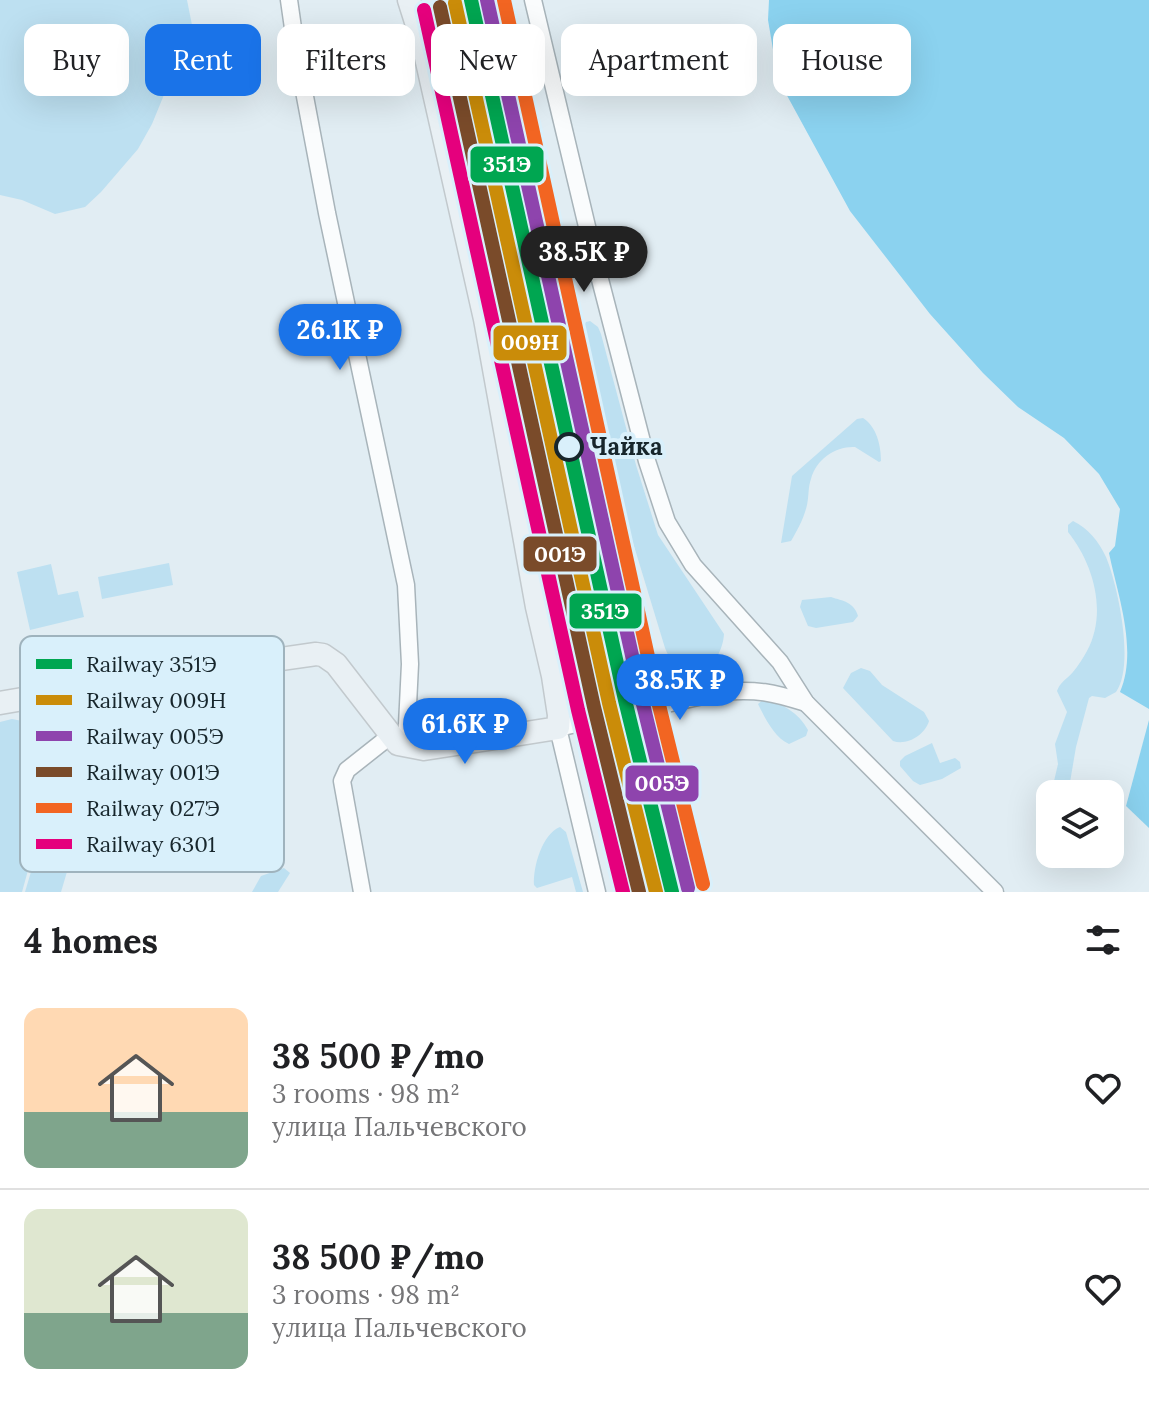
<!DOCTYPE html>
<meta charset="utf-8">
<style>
:root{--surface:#fff;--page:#f6f6f6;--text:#202124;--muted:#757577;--line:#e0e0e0;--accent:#1a73e8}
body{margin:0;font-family:Lora,serif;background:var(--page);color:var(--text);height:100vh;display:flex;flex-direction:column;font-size:30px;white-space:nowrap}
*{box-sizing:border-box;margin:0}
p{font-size:26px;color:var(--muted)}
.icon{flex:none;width:44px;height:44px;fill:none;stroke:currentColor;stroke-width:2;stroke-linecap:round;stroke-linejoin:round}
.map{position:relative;height:892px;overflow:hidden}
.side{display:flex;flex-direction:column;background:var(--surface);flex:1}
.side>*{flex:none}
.top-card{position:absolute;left:24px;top:24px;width:1102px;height:72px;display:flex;gap:16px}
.tools{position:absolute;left:1036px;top:780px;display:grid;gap:16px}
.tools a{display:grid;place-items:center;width:88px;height:88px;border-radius:16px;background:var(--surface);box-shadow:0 8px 32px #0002;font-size:40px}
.price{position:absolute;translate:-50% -68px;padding:0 18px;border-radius:28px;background:var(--accent);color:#fff;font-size:26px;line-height:52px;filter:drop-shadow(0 2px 4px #0008)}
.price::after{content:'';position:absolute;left:50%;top:48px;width:24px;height:18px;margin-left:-12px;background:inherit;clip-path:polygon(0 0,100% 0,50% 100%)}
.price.active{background:#222;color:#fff}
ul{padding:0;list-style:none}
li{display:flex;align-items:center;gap:24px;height:200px;padding:0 24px}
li+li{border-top:2px solid var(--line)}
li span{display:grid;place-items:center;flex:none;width:224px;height:160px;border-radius:16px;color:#555}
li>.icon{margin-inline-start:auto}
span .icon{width:96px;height:96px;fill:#fffc;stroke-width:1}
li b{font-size:34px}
h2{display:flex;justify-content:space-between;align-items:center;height:96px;padding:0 24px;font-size:34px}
.pill{padding:0 28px;border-radius:16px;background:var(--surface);box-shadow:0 8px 32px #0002;font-size:28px;line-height:72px}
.pill.active{background:var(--accent);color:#fff}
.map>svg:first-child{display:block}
.green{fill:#bde0f1}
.water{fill:#8bd2ef}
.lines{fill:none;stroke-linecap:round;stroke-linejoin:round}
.minor-casing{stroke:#a8b4ba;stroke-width:19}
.major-casing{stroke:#c2c9cd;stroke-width:25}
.minor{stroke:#fafcfd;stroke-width:16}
.major{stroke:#e9f0f4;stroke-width:22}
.rail-1-casing{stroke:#d9f0fb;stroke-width:20}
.rail-2-casing{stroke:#d9f0fb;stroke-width:20}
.rail-3-casing{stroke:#d9f0fb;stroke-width:20}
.rail-4-casing{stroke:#d9f0fb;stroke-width:20}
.rail-5-casing{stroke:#d9f0fb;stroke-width:20}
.rail-6-casing{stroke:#d9f0fb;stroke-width:20}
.rail-1{stroke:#00a651;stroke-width:14}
.rail-2{stroke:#ca8c09;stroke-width:14}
.rail-3{stroke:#8e44ad;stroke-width:14}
.rail-4{stroke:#7a4b2a;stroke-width:14}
.rail-5{stroke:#f26522;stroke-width:14}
.rail-6{stroke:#e5007d;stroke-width:14}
.stop-dot{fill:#d9f0fb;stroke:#17262c;stroke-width:4}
.labels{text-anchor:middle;stroke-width:8;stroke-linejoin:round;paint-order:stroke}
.stop-label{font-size:24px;font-weight:bold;fill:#17262c;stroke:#d9f0fb;text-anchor:start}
.key{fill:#d9f0fb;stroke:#9fb3bd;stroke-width:2}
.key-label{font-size:22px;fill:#17262c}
.line-badge{stroke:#d9f0fb;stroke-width:3}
.badge-label{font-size:22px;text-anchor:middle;font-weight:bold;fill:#fff}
</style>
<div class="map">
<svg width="1149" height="892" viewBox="0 0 1149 892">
<rect width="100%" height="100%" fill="#e1edf3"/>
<g class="green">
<path d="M 0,0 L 187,0 L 193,30 L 192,38 L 175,68 L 152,124 L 138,149 L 101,192 L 85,207 L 55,214 L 22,200 L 0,195 Z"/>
<path d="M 590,321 L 598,327 L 601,334 L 636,465 L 658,535 L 724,634 C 723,655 704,685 679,669 C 672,664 668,655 665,648 L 627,523 L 581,332 L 586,322 Z"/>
<path d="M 863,418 C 877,427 881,446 881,461 L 879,462 L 855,447 C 836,446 816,459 811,479 C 808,487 809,496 807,505 C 804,518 798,529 791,541 L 781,543 L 792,476 L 857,419 Z"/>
<path d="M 1073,521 C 1088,528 1099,542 1106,557 C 1118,586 1135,665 1116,692 L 1105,698 L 1092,696 L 1089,698 L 1076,747 L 1068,794 L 1051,794 L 1058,764 L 1055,744 L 1067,712 L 1057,691 C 1060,682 1067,679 1073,672 C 1078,666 1083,658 1087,651 C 1108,612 1093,563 1068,532 L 1068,525 Z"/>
<path d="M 169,563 L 173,585 L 102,599 L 98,577 Z"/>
<path d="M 51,564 L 58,595 L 78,591 L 84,617 L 30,630 L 17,572 Z"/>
<path d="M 831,597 C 843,601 854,602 858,616 L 853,622 L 816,628 L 808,626 L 800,607 L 802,600 Z"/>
<path d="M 861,668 L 870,671 L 882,685 L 924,712 L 929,721 C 925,735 907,746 893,741 L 843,688 L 851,673 Z"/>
<path d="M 764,699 C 782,703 799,713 808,730 L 806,736 L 789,744 C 774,737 765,718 758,704 Z"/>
<path d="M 12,719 L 68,730 L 75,736 L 76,740 L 61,793 L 43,816 L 22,892 L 0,892 L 0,722 Z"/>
<path d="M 932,743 L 940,763 L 955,758 L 960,762 L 961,768 L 942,779 L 920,785 L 913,781 L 900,766 L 900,761 L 905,756 Z"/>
<path d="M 49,811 L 82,821 L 61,892 L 25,892 Z"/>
<path d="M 560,827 L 566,832 L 583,892 L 576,892 L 572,877 L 537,888 L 534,885 C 533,867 542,834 560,827 Z"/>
<path d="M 284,868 L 290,873 L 278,892 L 252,892 L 261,876 Z"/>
</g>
<g class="water">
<path d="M 769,0 L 1149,0 L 1149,709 L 1120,692 C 1138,650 1118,596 1109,553 L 1115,546 L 1120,509 L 1099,474 L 1064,438 L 1018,407 L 983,373 L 930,314 L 850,211 L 778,79 L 768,20 Z"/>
<path d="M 1149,720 L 1149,828 L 1126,806 Z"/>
</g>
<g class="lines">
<defs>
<g id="minor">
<path d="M 289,0 L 296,49 L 327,213 L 406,585 L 410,664 L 406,746"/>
<path d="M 533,0 L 595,260 L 647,461 L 667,522 L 693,565 L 780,662 L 806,703 L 995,892"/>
<path d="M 362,892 L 342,781 L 347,770 L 390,736"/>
<path d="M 597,892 L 558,728 L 721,692 C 757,689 772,692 806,703"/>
</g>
<path id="major" d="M 0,703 L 140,679 L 316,654 L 323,655 L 336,664 L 398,744 L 424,749 L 558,728 L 559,715 L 553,676 L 537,607 L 485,319 L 423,44 L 409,0"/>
</defs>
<use href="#minor" class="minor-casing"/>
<use href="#major" class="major-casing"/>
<use href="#minor" class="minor"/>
<use href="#major" class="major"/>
<defs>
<path id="rail-1" d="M 471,0 L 625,700 L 672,892"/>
<path id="rail-2" d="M 455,3 L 609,703 L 656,892"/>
<path id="rail-3" d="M 487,0 L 641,696 L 688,888"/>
<path id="rail-4" d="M 440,7 L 594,707 L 639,892"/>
<path id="rail-5" d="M 504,0 L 656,693 L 703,884"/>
<path id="rail-6" d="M 424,10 L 578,710 L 623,892"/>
</defs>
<use href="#rail-1" class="rail-1-casing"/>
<use href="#rail-2" class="rail-2-casing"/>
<use href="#rail-3" class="rail-3-casing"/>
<use href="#rail-4" class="rail-4-casing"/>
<use href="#rail-5" class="rail-5-casing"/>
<use href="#rail-6" class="rail-6-casing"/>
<use href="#rail-1" class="rail-1"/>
<use href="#rail-2" class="rail-2"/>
<use href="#rail-3" class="rail-3"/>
<use href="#rail-4" class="rail-4"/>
<use href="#rail-5" class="rail-5"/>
<use href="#rail-6" class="rail-6"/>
</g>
<circle class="stop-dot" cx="569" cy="447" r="13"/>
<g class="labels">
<g class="stop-label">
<text x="590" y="455">Чайка</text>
</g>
</g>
<rect x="20" y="636" width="264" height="236" rx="12" class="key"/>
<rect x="36" y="659" width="36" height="10" fill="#00a651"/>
<rect x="36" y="695" width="36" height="10" fill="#ca8c09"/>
<rect x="36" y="731" width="36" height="10" fill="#8e44ad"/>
<rect x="36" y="767" width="36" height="10" fill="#7a4b2a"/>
<rect x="36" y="803" width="36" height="10" fill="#f26522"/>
<rect x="36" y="839" width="36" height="10" fill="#e5007d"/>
<g class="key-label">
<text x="86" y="672">Railway 351Э</text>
<text x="86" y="708">Railway 009Н</text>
<text x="86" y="744">Railway 005Э</text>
<text x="86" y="780">Railway 001Э</text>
<text x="86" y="816">Railway 027Э</text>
<text x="86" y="852">Railway 6301</text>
</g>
<g class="line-badge">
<rect x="469" y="145" width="76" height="39" rx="8" fill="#00a651"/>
<rect x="492" y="324" width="76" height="38" rx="8" fill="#ca8c09"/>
<rect x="522" y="535" width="76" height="38" rx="8" fill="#7a4b2a"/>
<rect x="568" y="592" width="75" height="38" rx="8" fill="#00a651"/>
<rect x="624" y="764" width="76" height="39" rx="8" fill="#8e44ad"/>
</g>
<g class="badge-label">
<text x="507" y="172">351Э</text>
<text x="530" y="350">009Н</text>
<text x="560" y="562">001Э</text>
<text x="605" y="619">351Э</text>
<text x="662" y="791">005Э</text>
</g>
</svg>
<div class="tools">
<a><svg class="icon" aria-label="layers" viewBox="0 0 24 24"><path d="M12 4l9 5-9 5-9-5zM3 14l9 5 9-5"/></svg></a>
</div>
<b class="price active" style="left:584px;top:294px">38.5K ₽</b>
<b class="price" style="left:340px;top:372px">26.1K ₽</b>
<b class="price" style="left:680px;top:722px">38.5K ₽</b>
<b class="price" style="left:465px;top:766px">61.6K ₽</b>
<div class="top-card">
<a class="pill">Buy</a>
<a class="pill active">Rent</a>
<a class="pill">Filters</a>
<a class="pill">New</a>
<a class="pill">Apartment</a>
<a class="pill">House</a>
</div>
</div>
<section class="side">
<h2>4 homes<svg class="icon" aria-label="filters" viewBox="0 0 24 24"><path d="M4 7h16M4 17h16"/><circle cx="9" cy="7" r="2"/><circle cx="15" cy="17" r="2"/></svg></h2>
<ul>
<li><span style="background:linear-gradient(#ffd9b3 65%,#7fa58c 0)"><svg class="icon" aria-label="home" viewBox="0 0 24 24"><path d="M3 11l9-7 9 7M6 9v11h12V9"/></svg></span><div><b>38 500 ₽/mo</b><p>3 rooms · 98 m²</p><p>улица Пальчевского</p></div><svg class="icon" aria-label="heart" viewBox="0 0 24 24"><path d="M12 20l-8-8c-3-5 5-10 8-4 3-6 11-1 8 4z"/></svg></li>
<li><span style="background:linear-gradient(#dfe7d0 65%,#7fa58c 0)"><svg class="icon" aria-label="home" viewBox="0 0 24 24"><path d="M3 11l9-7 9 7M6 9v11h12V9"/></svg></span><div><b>38 500 ₽/mo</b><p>3 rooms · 98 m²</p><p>улица Пальчевского</p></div><svg class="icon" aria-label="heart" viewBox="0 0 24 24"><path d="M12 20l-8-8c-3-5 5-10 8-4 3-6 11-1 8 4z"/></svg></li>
</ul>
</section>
